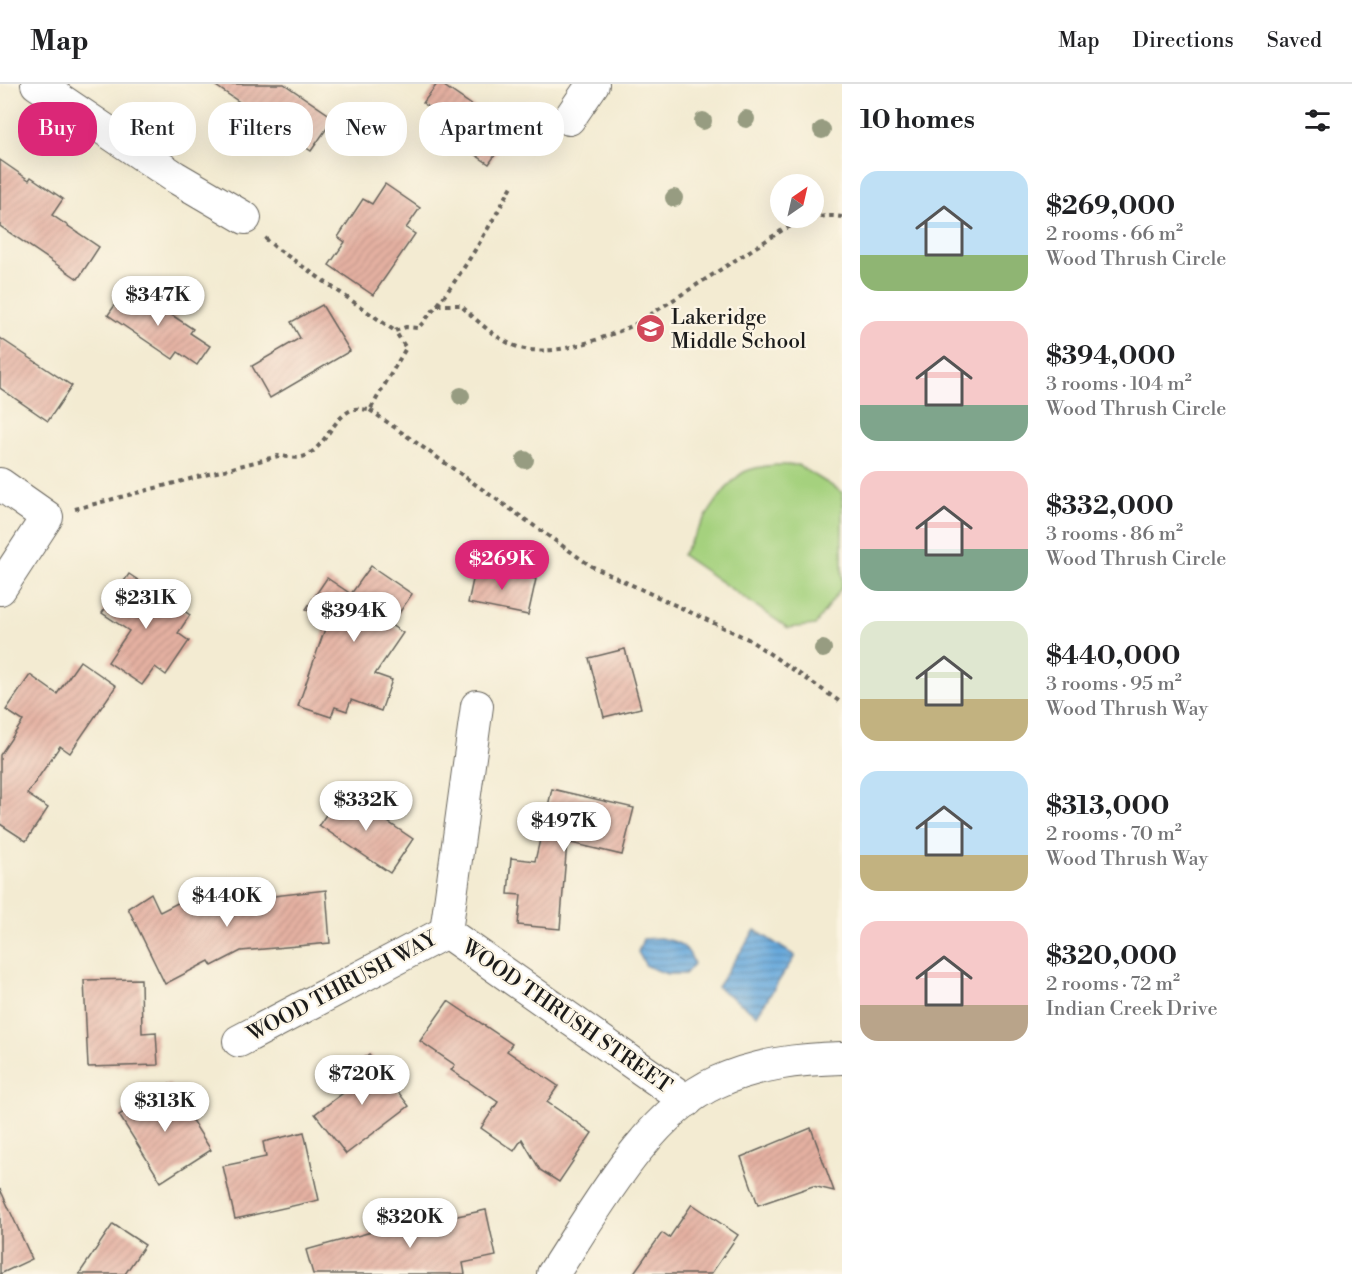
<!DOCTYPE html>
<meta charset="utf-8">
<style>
:root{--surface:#fff;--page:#f2f2f2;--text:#202124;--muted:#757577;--line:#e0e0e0;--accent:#db2777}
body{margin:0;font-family:"Libre Bodoni",serif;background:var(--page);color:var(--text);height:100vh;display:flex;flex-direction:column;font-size:22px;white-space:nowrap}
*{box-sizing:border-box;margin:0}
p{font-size:20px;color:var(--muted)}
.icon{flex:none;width:33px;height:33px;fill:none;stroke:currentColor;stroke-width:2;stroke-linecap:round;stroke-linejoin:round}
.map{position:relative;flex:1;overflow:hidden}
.details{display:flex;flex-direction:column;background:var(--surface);width:510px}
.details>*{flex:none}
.banner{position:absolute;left:18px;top:18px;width:570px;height:54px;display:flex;gap:12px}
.needle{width:39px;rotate:34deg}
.buttons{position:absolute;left:770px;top:90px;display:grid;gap:12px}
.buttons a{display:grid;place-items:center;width:54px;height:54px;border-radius:50%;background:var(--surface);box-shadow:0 6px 24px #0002;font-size:30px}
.price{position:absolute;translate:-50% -51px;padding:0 14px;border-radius:21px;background:#fff;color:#222;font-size:20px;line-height:39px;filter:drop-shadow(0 2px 3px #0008)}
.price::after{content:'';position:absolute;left:50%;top:36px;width:18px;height:14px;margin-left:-9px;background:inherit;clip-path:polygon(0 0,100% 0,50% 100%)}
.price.on{background:var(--accent);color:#fff}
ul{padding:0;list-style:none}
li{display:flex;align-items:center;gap:18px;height:150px;padding:0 18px}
li span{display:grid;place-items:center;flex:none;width:168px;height:120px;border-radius:18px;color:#555}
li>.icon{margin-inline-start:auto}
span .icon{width:72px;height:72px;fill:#fffc;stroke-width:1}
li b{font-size:26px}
h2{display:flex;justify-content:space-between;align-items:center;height:72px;padding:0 18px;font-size:26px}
.chip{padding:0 21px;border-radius:24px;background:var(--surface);box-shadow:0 6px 24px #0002;font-size:21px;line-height:54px}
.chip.on{background:var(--accent);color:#fff}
header{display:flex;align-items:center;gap:36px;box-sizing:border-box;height:84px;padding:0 30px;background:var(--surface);border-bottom:2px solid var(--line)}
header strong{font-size:28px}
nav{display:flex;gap:33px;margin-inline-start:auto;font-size:21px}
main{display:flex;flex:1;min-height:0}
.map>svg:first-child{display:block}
.grass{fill:#a5d17e;stroke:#60764d;stroke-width:1.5}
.water{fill:url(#water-rules);stroke:#42627c;stroke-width:1.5}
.building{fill:url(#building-hatch)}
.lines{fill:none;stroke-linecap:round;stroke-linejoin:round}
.minor-casing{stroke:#67645c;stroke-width:34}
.path{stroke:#67645c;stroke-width:4;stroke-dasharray:4.5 4.5;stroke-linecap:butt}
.minor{stroke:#fff;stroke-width:32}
.tree{fill:#979c81}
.labels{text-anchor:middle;stroke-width:4.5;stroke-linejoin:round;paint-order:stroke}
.poi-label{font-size:21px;fill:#1c1c1c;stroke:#fcf5e5;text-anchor:start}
.street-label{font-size:21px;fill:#1c1c1c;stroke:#fcf5e5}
</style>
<header>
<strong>Map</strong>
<nav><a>Map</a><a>Directions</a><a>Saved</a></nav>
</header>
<main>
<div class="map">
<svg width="842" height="1190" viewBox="0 0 842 1190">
<defs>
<pattern id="water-rules" width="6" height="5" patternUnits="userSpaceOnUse" patternTransform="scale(1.5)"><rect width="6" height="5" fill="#68a9dc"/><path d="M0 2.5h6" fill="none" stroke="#5589b2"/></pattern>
<pattern id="building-hatch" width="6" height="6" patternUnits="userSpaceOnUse" patternTransform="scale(1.5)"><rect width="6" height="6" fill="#e4b0a1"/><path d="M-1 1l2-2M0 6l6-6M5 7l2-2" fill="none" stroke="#c3978a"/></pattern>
</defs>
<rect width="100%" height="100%" fill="#fcf5e5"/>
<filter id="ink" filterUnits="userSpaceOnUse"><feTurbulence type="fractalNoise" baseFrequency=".0167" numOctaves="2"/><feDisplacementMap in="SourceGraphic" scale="12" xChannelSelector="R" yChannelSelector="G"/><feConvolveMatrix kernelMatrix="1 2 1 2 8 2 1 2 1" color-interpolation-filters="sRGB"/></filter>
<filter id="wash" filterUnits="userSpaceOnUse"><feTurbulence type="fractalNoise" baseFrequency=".008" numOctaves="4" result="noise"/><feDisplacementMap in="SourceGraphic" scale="24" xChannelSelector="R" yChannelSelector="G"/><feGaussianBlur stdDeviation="1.35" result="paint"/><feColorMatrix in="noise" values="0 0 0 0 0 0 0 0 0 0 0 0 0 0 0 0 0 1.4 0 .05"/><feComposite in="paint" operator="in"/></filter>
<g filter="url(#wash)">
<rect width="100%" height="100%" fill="#f3ebd2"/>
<path class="grass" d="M 776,381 L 798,381 L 842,408 L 842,503 L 815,541 L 788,544 L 682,471 C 697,449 722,401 744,388 C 754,383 765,382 776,381 Z"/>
<g class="water">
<path d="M 755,846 L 795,872 L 757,931 L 717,903 Z"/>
<path d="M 660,854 C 678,857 688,861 694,880 L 685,890 L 667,890 L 646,882 L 638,868 L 643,855 Z"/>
</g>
<g id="blocks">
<g class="building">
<path d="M 213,0 L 284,0 L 334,34 L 311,67 Z"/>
<path d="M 437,0 L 441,0 L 511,48 L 489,80 L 426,38 L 434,27 L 423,19 Z"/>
<path d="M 0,76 L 29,96 L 31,93 L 63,115 L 52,131 L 99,163 L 78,195 L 0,142 Z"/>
<path d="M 385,100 L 420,124 L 406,144 L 415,150 L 373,211 L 329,181 L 345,158 L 338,153 L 363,115 L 372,120 Z"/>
<path d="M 128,202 L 193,245 L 190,249 L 210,262 L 197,281 L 178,268 L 173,275 L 108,231 Z"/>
<path d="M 322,221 L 350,267 L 270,314 L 252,282 L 300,254 L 291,238 Z"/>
<path d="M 0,254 L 72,302 L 48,337 L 0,304 Z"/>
<path d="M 371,482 L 412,510 L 391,541 L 403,549 L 375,590 L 392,596 L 381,627 L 351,616 L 347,627 L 335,623 L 331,633 L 298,622 L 327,539 L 306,525 L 327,494 L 351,510 Z"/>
<path d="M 476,482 L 536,495 L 528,531 L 468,519 Z"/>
<path d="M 129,490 L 190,531 L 178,549 L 189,557 L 166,591 L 155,583 L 142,601 L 108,578 L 129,547 L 102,529 Z"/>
<path d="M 625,565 L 641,624 L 604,633 L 589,574 Z"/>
<path d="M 80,577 L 116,602 L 70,669 L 60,662 L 27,710 L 48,724 L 26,757 L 0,740 L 0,671 L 23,637 L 6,626 L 30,591 L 57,610 Z"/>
<path d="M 552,705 L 634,724 L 622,771 L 567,758 L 560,845 L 518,841 L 521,811 L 508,810 L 511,774 L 535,777 Z"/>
<path d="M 342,707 L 413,755 L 390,789 L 319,741 Z"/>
<path d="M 213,801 L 221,818 L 326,806 L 330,859 L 241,867 L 212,882 L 209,877 L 165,900 L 128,824 L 151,809 L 160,828 Z"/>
<path d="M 141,895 L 142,949 L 156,948 L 158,981 L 88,983 L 84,896 Z"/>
<path d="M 448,917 L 512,960 L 507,967 L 558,1002 L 547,1018 L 592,1049 L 559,1098 L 540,1086 L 522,1055 L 514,1067 L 481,1044 L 498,1018 L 451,986 L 455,981 L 420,957 Z"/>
<path d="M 369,970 L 409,1022 L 346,1070 L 315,1030 L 351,1003 L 342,992 Z"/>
<path d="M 169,1000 L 211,1066 L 161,1098 L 119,1031 Z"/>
<path d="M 811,1044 L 834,1107 L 813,1102 L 758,1121 L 741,1073 Z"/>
<path d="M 304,1048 L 319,1116 L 235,1135 L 223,1082 L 266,1073 L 263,1058 Z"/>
<path d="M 0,1105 L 32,1175 L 0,1190 Z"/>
<path d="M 692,1120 L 738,1151 L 711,1190 L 633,1190 L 662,1149 L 669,1154 Z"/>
<path d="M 486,1126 L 496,1172 L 463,1179 L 465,1190 L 313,1190 L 306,1166 L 386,1144 L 387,1147 Z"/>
<path d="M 113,1140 L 145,1161 L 125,1190 L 79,1190 Z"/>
</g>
</g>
</g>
<g filter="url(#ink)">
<use href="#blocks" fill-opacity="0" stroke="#67645c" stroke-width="1.5"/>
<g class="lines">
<defs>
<g id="minor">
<path d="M 37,0 L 175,93 L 245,134"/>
<path d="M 569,35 L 593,0"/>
<path d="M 0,400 L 47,433 L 0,505"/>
<path d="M 446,848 L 687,1017"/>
<path d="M 446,848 L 477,622"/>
<path d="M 239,957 L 446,848"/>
<path d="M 553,1190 C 594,1128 647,1029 717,998 C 757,980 799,975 842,974"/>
</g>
</defs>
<use href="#minor" class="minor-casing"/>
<g class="path">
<path d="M 265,154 L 275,163 L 395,247"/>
<path d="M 437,221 L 460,221 C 478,237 500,260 525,265 C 558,272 604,254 634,241 L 781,147 C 801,137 819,129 842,133"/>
<path d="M 370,326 L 591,482 L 748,555 L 842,619"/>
<path d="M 75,425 L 278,372 C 285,372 295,375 302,373 C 324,368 333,330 355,325 C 359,324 366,326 370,326 L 406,264 L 395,247 L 406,243 L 418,244 C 454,205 486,149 512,102"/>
</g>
<use href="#minor" class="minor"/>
</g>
<g class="tree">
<circle cx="746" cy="35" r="9"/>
<circle cx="703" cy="37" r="9"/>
<circle cx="822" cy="46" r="9"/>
<circle cx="674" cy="114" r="9"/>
<circle cx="461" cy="312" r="9"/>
<circle cx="525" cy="376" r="9"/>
<circle cx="823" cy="565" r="9"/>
</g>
</g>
<defs>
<symbol id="school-disc" viewBox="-11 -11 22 22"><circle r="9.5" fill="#d1495b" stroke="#fcf5e5"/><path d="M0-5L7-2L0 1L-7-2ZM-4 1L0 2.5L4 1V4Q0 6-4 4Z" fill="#fff"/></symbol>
</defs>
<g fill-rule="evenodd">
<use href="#school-disc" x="634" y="228" width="33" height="33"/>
</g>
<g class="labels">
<g class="poi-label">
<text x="671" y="240">Lakeridge<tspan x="671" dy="24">Middle School</tspan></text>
</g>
<g class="street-label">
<text transform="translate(342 902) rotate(-28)" y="7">WOOD THRUSH WAY</text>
<text transform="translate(567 932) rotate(35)" y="7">WOOD THRUSH STREET</text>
</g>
</g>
</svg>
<div class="buttons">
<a><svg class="needle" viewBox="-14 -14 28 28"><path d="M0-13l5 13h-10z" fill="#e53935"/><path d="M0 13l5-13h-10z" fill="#757577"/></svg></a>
</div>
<b class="price" style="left:158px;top:243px">$347K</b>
<b class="price on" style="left:502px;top:507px">$269K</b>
<b class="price" style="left:146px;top:546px">$231K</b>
<b class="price" style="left:354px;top:559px">$394K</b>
<b class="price" style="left:366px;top:748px">$332K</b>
<b class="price" style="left:564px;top:769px">$497K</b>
<b class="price" style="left:227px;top:844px">$440K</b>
<b class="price" style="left:362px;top:1022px">$720K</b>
<b class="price" style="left:165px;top:1049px">$313K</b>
<b class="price" style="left:410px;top:1165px">$320K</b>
<div class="banner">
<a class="chip on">Buy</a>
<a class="chip">Rent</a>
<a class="chip">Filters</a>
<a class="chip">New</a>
<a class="chip">Apartment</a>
</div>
</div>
<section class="details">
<h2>10 homes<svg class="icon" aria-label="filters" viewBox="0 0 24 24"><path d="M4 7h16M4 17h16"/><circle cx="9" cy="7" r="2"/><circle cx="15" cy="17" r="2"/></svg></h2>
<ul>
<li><span style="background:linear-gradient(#bfe0f5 70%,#8fb573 0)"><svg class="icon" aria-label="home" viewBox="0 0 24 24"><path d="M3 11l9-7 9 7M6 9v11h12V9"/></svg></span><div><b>$269,000</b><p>2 rooms · 66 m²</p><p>Wood Thrush Circle</p></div></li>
<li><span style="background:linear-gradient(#f6c9c9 70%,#7fa58c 0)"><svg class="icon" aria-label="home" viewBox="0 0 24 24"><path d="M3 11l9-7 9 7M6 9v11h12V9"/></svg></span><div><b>$394,000</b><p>3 rooms · 104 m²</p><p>Wood Thrush Circle</p></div></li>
<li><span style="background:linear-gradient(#f6c9c9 65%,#7fa58c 0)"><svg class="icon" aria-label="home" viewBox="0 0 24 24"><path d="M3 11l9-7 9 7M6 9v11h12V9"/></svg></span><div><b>$332,000</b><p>3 rooms · 86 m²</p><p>Wood Thrush Circle</p></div></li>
<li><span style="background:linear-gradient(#dfe7d0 65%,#c2b280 0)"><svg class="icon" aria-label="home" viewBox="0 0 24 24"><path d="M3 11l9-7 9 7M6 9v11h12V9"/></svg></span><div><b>$440,000</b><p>3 rooms · 95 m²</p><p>Wood Thrush Way</p></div></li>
<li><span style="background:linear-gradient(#bfe0f5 70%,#c2b280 0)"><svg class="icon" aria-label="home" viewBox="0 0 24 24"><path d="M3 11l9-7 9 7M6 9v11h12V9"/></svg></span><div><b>$313,000</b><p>2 rooms · 70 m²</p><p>Wood Thrush Way</p></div></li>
<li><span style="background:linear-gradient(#f6c9c9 70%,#b9a48a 0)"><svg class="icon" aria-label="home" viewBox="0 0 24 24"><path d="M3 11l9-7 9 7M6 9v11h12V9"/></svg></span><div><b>$320,000</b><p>2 rooms · 72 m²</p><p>Indian Creek Drive</p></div></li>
</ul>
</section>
</main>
